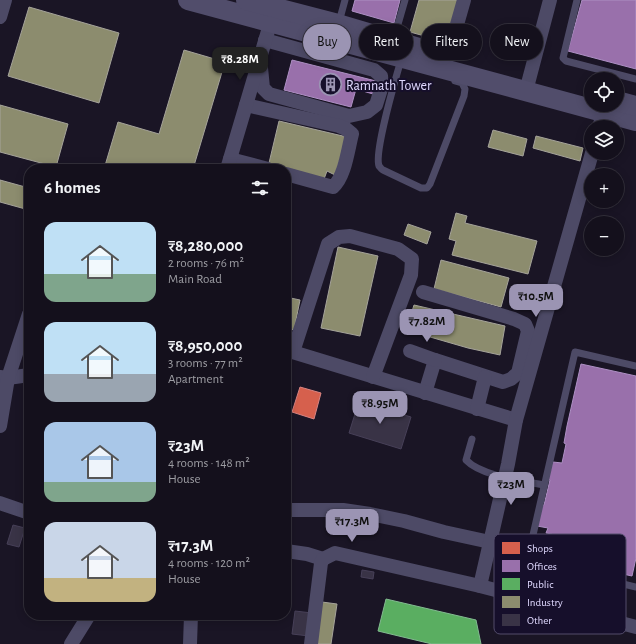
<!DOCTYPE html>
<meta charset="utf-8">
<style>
:root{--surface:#14101c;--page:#1d1925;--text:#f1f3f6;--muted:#9d9da3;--line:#33303b;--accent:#9b94b3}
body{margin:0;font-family:"Alegreya Sans",sans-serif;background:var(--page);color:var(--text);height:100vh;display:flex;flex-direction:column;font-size:15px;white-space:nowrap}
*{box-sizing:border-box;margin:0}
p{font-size:13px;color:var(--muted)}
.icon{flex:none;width:22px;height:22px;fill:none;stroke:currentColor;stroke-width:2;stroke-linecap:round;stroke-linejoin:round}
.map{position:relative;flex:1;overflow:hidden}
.details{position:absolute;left:24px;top:164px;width:267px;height:456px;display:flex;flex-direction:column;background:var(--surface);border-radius:16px;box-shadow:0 2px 10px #0003,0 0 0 1px var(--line)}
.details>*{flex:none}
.hud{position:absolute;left:303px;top:24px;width:273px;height:36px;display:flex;gap:8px}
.tools{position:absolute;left:584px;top:72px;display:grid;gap:8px}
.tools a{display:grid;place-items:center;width:40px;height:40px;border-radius:50%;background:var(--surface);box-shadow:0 2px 10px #0003,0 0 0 1px var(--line);font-size:20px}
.price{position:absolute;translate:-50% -34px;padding:0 9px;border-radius:8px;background:var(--accent);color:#111;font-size:13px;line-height:26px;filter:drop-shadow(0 1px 2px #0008)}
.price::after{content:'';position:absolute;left:50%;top:24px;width:12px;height:9px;margin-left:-6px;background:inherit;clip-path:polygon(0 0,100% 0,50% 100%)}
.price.active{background:#222;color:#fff}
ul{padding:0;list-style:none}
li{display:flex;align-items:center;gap:12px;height:100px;padding:0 20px}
li span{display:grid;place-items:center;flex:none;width:112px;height:80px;border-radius:12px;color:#555}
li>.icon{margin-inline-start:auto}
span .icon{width:48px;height:48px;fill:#fffc;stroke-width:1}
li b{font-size:17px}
h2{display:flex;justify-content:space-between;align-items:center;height:48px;padding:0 20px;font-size:17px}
.pill{padding:0 14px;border-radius:18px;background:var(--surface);box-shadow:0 2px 10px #0003,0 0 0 1px var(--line);font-size:14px;line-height:36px}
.pill.active{background:var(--accent);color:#111}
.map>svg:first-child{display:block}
.shops{fill:#d6604d;stroke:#d98482}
.offices{fill:#9970ab;stroke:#ae90c4}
.public{fill:#5aae61;stroke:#82bb90}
.industry{fill:#8c8c6e;stroke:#a5a39a}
.building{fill:#393346;stroke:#474058}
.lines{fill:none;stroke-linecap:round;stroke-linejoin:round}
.service{stroke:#4d4a66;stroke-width:7}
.minor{stroke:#4d4a66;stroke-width:14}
.secondary{stroke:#514d6b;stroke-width:20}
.labels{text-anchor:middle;stroke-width:4;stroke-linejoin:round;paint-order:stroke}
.poi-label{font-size:14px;fill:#e0d9ff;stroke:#160f2b;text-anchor:start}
.key{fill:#160f2b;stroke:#534c6b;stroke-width:1}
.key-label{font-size:11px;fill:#e0d9ff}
</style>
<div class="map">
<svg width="636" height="644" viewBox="0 0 636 644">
<rect width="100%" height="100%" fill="#1a1525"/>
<path class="shops" d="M 300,387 L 321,393 L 314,419 L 292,412 Z"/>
<g class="offices">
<path d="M 355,0 L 400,0 L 394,23 L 352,11 Z"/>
<path d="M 582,0 L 636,0 L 636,69 L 568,51 Z"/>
<path d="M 292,60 L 376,81 L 373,94 L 356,89 L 351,107 L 284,90 Z"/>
<path d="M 581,364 L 636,376 L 636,558 L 632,576 L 568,562 L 571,551 L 573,552 L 574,545 L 551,540 L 552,534 L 546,533 L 548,528 L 537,526 L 542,505 L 544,505 L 550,480 L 548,479 L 553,462 L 562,463 L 566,444 L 564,443 L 567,426 Z"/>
</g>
<path class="public" d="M 386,599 L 476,620 L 481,644 L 432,644 L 378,631 Z"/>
<g class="industry">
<path d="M 419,0 L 462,0 L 450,43 L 410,32 Z"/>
<path d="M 29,7 L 119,33 L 99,103 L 8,76 Z"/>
<path d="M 184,50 L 225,62 L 193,169 L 104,169 L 118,122 L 159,134 Z"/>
<path d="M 0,105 L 68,124 L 56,167 L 0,152 Z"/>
<path d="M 279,121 L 347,137 L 335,175 L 327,171 L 324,179 L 269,163 Z"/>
<path d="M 493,130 L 527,139 L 523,156 L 488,147 Z"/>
<path d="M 536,136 L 583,148 L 580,161 L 533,148 Z"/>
<path d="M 0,180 L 29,188 L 29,210 L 0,202 Z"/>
<path d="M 456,213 L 467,216 L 465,223 L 537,241 L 528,274 L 452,255 L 456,241 L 449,239 Z"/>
<path d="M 408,224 L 431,232 L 427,244 L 404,235 Z"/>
<path d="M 338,247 L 378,256 L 360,336 L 321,328 Z"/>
<path d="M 441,260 L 509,278 L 501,307 L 434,289 Z"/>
<path d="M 286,297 L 300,300 L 294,330 L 286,328 Z"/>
<path d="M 414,305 L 505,326 L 500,355 L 468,348 L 406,330 Z"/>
<path d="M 322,602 L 337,604 L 331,644 L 316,644 Z"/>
</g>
<g class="building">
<path d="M 359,401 L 411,417 L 401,449 L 349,433 Z"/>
<path d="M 13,525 L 25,528 L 19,547 L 7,544 Z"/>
<path d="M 362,570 L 374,572 L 373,579 L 361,577 Z"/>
<path d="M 295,611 L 312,613 L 309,636 L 292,634 Z"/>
</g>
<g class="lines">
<g class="service">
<path d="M 577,0 L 563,58 L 566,61 L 636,79"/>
<path d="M 339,22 L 345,0"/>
<path d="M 394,38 L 405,0"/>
<path d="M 401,60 C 396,77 374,153 379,166 C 380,167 382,170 383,170 L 421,188 L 427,188 L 430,184 L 464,96 L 465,89 L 462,83 L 455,81"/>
<path d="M 636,366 L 575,352 L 530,548 L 533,562 L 636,587"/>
<path d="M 472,439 L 466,460 C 481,476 523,481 544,485"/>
</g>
<g class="minor">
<path d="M 0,17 L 5,0"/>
<path d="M 448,56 L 464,0"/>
<path d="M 259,62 L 261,68 L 263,88 L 269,94 L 349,116 L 367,112 L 376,105 L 382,86 L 381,76 L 374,70 L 265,40"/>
<path d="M 526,91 L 550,0"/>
<path d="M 246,105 L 339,126 L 346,129 L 352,134 C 348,149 345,177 333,187 L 286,174"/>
<path d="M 599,127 L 606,105"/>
<path d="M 230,159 L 268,169"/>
<path d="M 227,169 L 268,31"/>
<path d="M 423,292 L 514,319 L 525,324 L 528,331 L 518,373 L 511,379 L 503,382 L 435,360 L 425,393"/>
<path d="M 286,350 L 516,420"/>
<path d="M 410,351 L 435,360"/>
<path d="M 293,352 L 328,244 L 339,237 L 350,236 L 398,249 L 412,259 L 411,275 L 373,377"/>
<path d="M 0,377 L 8,378 L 29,375"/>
<path d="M 477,409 L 485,377"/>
<path d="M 0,426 L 8,378 L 29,314"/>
<path d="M 0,503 L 29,513"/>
<path d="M 286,510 L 343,510 L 370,514 L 404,521 L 444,532 L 490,542"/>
<path d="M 286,551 L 307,554 L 323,559"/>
<path d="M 480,586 L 508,464 L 516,420 L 592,153"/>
<path d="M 71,644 L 89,615"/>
<path d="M 190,644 L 191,615"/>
<path d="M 311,644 L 321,563 L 323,559 L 335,553 L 480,586 L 636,627"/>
</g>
<g class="secondary">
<path d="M 188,0 L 636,121"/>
<path d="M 246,0 L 338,24 L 443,55"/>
<path d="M 617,101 L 636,106"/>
</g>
</g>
<defs>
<symbol id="building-ring" viewBox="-11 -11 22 22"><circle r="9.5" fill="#160f2b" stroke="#9b94b3" stroke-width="1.5"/><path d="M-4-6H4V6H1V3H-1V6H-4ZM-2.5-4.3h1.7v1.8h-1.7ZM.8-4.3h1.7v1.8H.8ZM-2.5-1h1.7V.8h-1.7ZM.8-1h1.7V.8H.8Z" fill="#9b94b3"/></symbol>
</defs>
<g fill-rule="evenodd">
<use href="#building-ring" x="318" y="72" width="25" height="25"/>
</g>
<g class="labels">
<g class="poi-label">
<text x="346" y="90">Ramnath Tower</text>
</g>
</g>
<rect x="494" y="534" width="132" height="100" rx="6" class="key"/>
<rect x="502" y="542" width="18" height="12" fill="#d6604d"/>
<rect x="502" y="560" width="18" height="12" fill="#9970ab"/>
<rect x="502" y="578" width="18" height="12" fill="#5aae61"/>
<rect x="502" y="596" width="18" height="12" fill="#8c8c6e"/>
<rect x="502" y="614" width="18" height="12" fill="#393346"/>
<g class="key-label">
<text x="527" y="552">Shops</text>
<text x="527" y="570">Offices</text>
<text x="527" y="588">Public</text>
<text x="527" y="606">Industry</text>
<text x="527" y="624">Other</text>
</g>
</svg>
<div class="tools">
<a><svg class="icon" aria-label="locate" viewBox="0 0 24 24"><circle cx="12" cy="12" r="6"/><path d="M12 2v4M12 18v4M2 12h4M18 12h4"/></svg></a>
<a><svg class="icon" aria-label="layers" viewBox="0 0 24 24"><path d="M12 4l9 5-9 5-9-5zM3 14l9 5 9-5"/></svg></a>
<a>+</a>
<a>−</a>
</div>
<b class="price active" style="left:240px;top:81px">₹8.28M</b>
<b class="price" style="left:536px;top:318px">₹10.5M</b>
<b class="price" style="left:427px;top:343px">₹7.82M</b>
<b class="price" style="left:380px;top:425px">₹8.95M</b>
<b class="price" style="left:511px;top:506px">₹23M</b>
<b class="price" style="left:352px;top:543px">₹17.3M</b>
<div class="hud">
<a class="pill active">Buy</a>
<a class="pill">Rent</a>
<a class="pill">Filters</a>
<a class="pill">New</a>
</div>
<section class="details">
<h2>6 homes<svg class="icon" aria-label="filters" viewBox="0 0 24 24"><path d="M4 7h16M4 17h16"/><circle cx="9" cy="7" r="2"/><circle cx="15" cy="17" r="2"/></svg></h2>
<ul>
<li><span style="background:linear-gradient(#bfe0f5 65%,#7fa58c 0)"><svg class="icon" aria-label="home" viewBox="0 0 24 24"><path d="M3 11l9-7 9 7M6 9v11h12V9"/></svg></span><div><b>₹8,280,000</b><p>2 rooms · 76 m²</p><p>Main Road</p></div></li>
<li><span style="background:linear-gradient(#bfe0f5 65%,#9aa5b1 0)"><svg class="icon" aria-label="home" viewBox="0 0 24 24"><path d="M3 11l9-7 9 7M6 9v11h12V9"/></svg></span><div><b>₹8,950,000</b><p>3 rooms · 77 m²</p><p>Apartment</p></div></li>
<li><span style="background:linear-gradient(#a9c7e8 75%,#7fa58c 0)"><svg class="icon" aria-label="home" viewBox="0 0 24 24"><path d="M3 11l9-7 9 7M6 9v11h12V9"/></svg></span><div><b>₹23M</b><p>4 rooms · 148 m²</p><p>House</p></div></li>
<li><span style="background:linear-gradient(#c9d6e8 70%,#c2b280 0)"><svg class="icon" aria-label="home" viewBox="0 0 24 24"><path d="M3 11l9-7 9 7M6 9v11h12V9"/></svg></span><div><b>₹17.3M</b><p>4 rooms · 120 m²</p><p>House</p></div></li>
</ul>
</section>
</div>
